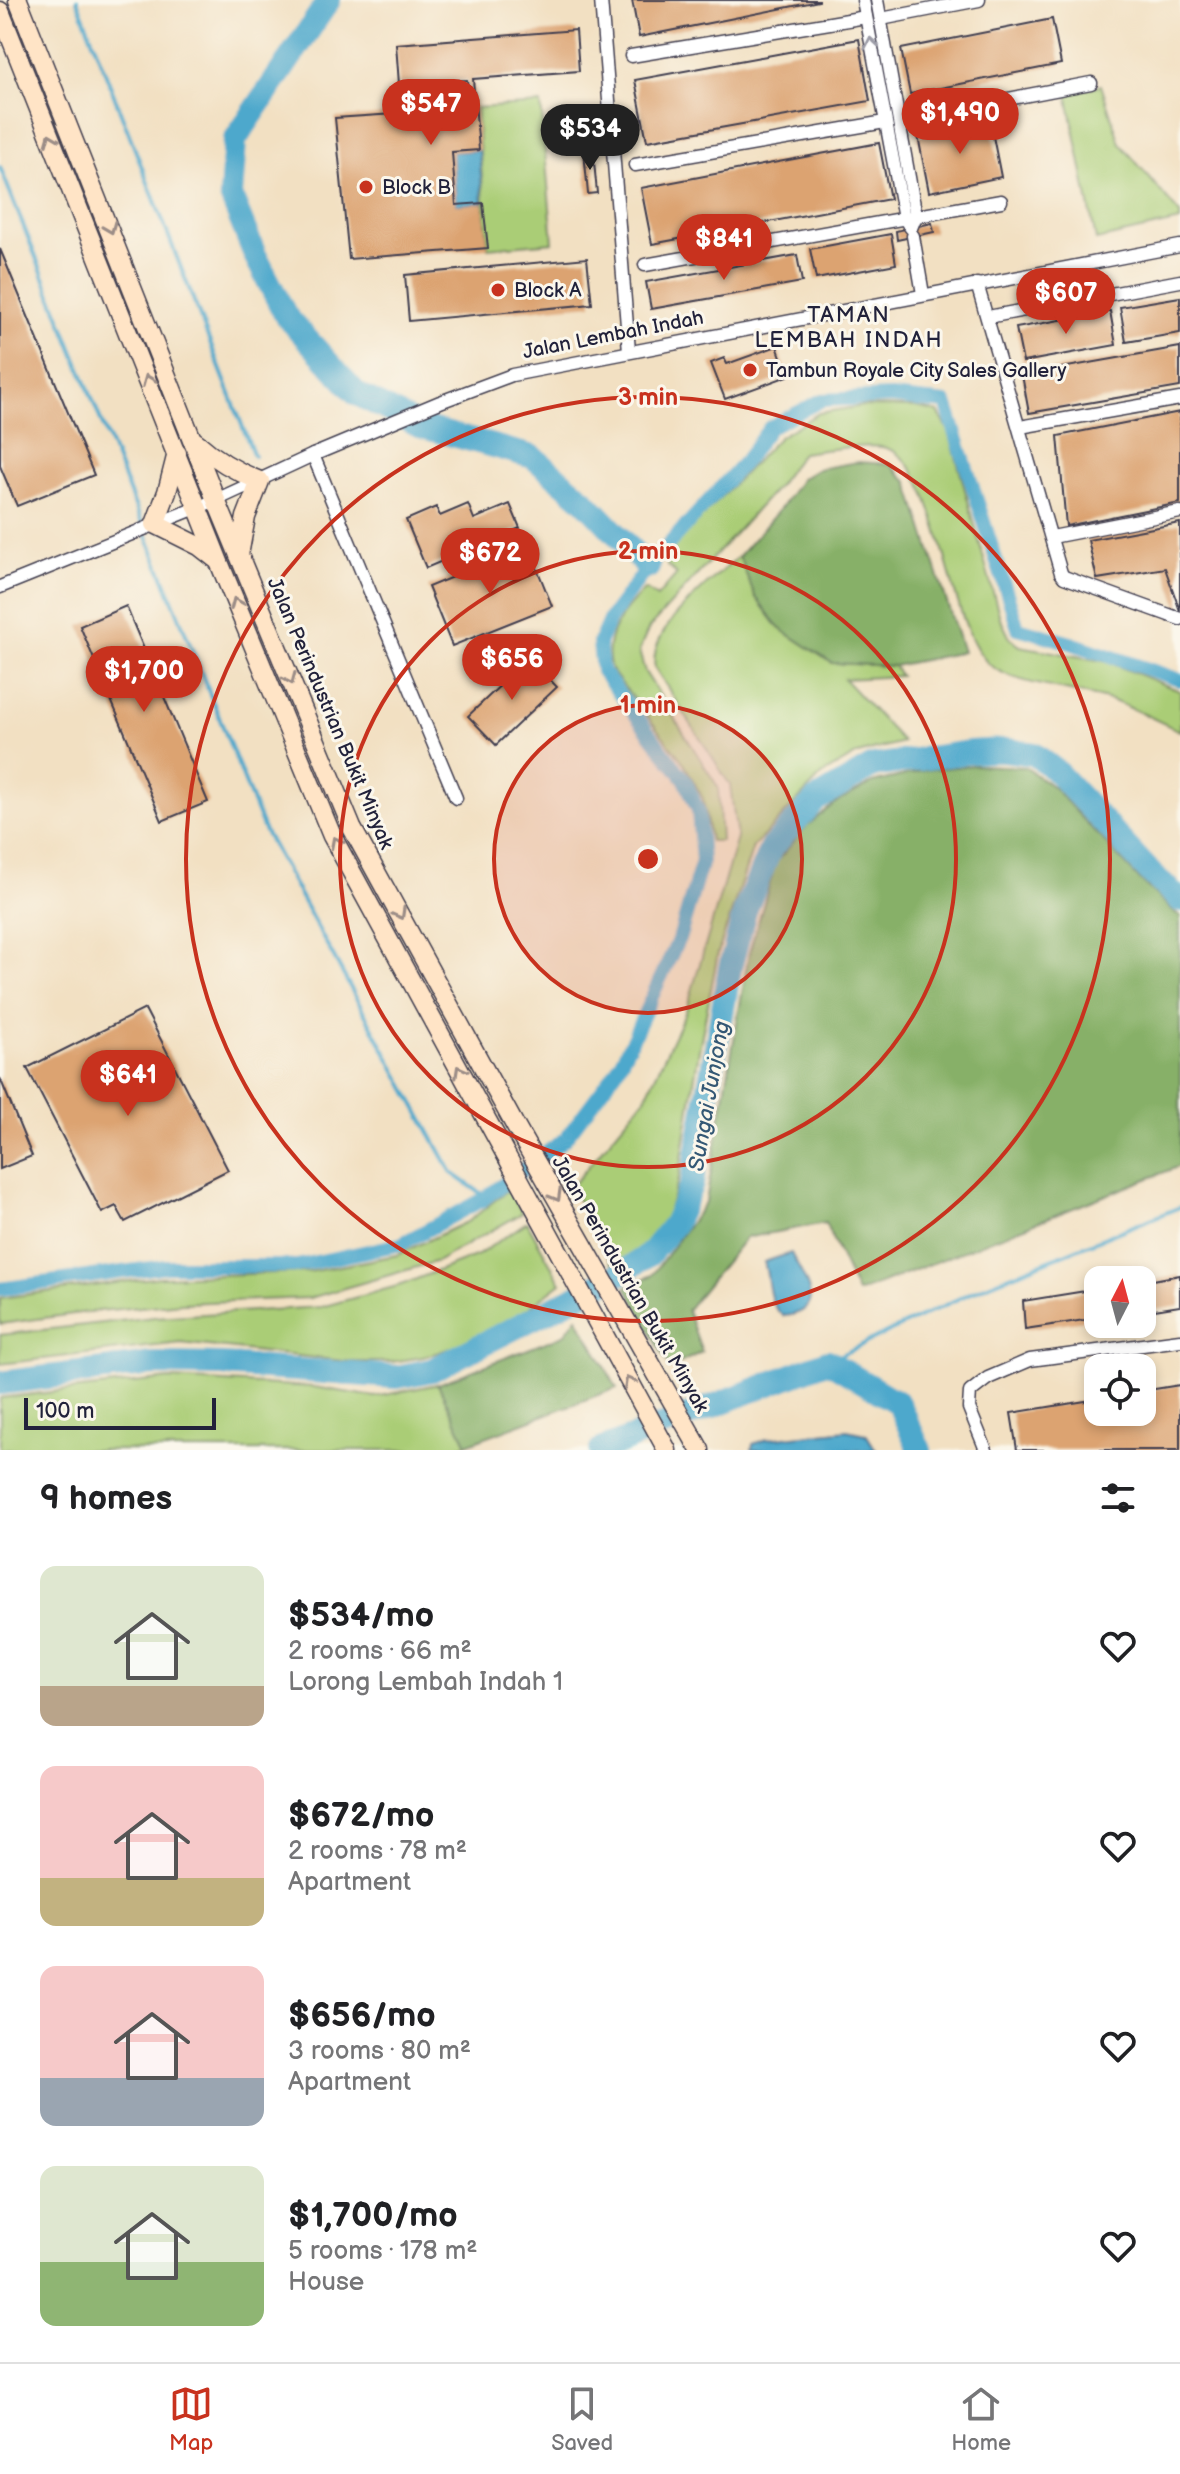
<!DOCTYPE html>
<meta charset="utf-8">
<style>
:root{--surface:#fff;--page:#f2f2f2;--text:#202124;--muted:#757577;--line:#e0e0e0;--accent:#c8321e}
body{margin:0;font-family:"Balsamiq Sans",sans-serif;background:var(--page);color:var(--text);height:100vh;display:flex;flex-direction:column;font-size:30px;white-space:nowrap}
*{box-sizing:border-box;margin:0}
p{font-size:26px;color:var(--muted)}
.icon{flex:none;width:44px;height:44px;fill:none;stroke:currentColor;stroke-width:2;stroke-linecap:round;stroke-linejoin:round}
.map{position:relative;height:1450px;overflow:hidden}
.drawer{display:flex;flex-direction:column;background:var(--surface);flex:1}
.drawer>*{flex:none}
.needle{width:52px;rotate:6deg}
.tools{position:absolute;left:1084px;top:1266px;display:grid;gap:16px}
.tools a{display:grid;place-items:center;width:72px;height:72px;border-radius:16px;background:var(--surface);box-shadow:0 4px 12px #0003;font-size:40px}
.scale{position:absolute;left:24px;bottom:20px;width:192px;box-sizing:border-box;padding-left:8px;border:4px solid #22223b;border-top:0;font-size:22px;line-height:28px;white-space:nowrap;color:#22223b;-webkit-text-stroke:6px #fbf7ec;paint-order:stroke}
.price{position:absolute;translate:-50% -68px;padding:0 18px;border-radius:28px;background:var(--accent);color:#fff;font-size:26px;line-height:52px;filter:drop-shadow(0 2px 4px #0008)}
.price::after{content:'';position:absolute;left:50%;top:48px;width:24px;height:18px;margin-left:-12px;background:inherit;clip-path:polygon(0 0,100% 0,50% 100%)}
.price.current{background:#222;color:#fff}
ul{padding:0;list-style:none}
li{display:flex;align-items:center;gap:24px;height:200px;padding:0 40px}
li span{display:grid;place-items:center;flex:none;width:224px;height:160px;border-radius:16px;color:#555}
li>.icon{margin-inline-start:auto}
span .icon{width:96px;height:96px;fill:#fffc;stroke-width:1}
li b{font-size:34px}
h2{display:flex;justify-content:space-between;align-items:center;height:96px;padding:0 40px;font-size:34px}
.dock{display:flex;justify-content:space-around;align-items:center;height:112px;border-top:2px solid var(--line);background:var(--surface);font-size:22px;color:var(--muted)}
.dock a{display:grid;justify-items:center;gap:4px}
.dock .current{color:var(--accent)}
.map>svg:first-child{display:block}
.green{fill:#aacd76;stroke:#667858;stroke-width:2}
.forest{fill:#87b067;stroke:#546951;stroke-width:2}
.water{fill:#4ea8cc;stroke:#386584;stroke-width:2}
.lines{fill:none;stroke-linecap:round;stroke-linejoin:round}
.stream{stroke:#4ea8cc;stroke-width:4}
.canal{stroke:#4ea8cc;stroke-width:14}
.river{stroke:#4ea8cc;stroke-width:24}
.building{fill:#dca371}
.street-casing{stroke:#413e4f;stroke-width:15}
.secondary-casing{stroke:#413e4f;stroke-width:21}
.street{stroke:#fff;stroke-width:12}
.secondary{stroke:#ffe4c6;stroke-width:18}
.oneway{stroke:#9c9ca7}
.oneway2{stroke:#9c8d87}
.ring{fill:none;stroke:#c8321e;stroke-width:4}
.poi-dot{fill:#c8321e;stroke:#fbf7ec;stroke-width:3}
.labels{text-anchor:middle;stroke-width:6;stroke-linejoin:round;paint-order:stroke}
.poi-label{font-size:20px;fill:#22223b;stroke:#fbf7ec;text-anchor:start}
.street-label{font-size:20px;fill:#22223b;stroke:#fbf7ec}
.neighbourhood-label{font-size:22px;letter-spacing:2px;fill:#22223b;stroke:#fbf7ec}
.water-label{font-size:22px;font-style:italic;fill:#345875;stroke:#fbf7ec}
.centre{fill:#c8321e;stroke:#fbf7ec;stroke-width:4}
.ring-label{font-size:24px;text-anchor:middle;font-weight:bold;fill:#c8321e;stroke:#fbf7ec;stroke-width:6;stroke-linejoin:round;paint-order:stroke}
</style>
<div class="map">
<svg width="1180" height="1450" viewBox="0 0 1180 1450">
<rect width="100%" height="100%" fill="#fbf7ec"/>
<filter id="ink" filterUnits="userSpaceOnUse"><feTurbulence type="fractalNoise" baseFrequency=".0125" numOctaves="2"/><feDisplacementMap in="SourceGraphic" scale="16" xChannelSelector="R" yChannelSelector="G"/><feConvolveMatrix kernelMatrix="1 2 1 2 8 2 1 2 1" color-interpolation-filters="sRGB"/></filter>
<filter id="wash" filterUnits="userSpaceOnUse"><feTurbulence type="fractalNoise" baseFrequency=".006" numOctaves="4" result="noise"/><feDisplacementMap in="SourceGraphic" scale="32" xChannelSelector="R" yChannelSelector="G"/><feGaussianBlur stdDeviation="1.8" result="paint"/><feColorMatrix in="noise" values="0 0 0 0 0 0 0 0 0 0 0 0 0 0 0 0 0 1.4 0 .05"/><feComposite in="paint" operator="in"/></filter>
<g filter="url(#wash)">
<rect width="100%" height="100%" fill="#f2e0c2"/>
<g class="green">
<path d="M 1101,85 L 1120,143 L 1180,214 L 1180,221 L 1096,240 L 1067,93 Z"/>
<path d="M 541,104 L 553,242 L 488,248 L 476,108 Z"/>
<path d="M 862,406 L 915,407 L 938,412 L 949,431 L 1000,618 L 1010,638 L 1020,646 L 1108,662 L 1180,691 L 1180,731 C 1158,721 1135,709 1113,701 C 1081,690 1015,686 990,665 C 944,625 943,457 882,447 C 862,444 823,450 802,453 L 777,487 L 649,628 L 639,651 L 645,672 L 718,787 L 721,841 L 710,841 L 703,799 L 684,763 L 611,670 C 601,636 622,612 645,589 L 657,597 L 677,574 L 667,566 L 669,551 L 779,437 L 819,413 Z"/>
<path d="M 739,556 L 755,596 L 779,628 L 832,663 L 894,666 L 900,676 L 844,679 L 903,742 L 858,754 L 822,775 L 753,847 L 718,953 L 699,1050 L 679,1178 L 667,1215 L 647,1244 L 613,1265 L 571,1187 L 645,1098 L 686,1011 L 737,838 L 730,785 L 655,668 C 647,628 712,581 739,556 Z"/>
<path d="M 509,1189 L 522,1213 L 438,1261 L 310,1298 L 182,1303 L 88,1312 L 0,1324 L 0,1298 L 160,1277 L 309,1272 L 397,1255 L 469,1221 Z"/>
<path d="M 527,1222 L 561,1283 L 506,1325 L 464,1344 L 423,1357 L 391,1362 L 353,1362 L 181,1343 L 0,1364 L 0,1335 L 154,1317 L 321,1307 L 401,1285 L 478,1255 Z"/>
<path d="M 170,1379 L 314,1387 L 375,1397 L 438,1384 L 467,1444 L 449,1450 L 0,1450 L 0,1398 Z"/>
</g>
<g class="forest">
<path d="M 857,462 L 890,464 L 908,482 L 963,652 L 894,666 L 832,663 L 779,628 L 755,596 L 739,556 L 780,509 L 801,479 L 818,469 Z"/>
<path d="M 974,765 L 1025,767 L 1053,787 L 1142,882 L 1180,917 L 1180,1166 L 857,1293 L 825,1223 L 745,1238 L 687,1310 L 702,1352 L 670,1368 L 626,1287 L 652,1275 L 706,1201 L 749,953 L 776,862 L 807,826 L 835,803 L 872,783 L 926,770 Z"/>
<path d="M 577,1317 L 617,1388 L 467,1444 L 438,1384 L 564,1335 Z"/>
</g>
<g class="water">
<path d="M 479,150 L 483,203 L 456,205 L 452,152 Z"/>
<path d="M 791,1253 C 803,1278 830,1311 784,1316 C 766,1306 770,1279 764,1262 Z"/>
<path d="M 847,1430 L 866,1434 L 876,1450 L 752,1450 L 753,1444 L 767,1439 Z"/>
</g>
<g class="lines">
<g class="stream">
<path d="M 77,0 L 254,456"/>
<path d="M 0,167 L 264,830 L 452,1173 L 486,1197"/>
<path d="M 828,1361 L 983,1287 L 1180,1207"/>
</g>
<path class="canal" d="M 0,1289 L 166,1266 L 297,1266 L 401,1244 L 482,1200 L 565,1139 L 616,1071 L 633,1038 L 680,936 L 702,861 L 698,810 L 685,780 L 602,671 L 599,643 L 610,618 L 648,567 L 745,461 L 770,427 L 822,400 L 891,397 L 946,403 L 1018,628 L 1071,643 L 1180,680"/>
<g class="river">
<path d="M 329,0 L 235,140 L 231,196 L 255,255 L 286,316 L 357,394 L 419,426 L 533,457 L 584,500 L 648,567"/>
<path d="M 0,1383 L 152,1364 L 222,1365 L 397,1377 L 432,1370 L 618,1275 L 649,1255 L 674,1224 L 692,1184 L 730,968 L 745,911 L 771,848 L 816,800 L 873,766 L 969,752 L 1006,750 L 1034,754 L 1055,770 L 1150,872 L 1180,900"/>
<path d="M 601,1450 L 828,1361 L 898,1403 L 920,1450"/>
</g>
</g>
<g id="blocks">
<g class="building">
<path d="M 632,0 L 819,0 L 819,1 L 639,37 Z"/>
<path d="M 1052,19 L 1061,64 L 910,94 L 901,49 Z"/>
<path d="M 576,30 L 579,71 L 473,79 L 479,150 L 452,152 L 456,205 L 483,203 L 488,248 L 349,259 L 335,118 L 470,109 L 467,80 L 399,84 L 396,44 Z"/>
<path d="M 859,39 L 870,101 L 647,141 L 635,80 Z"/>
<path d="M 990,121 L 1001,177 L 929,192 L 918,136 Z"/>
<path d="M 879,143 L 890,199 L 652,244 L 641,188 Z"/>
<path d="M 584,151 L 593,151 L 597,193 L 588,194 Z"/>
<path d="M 932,223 L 934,232 L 897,240 L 896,231 Z"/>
<path d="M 891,234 L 896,264 L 816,279 L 810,249 Z"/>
<path d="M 0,249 L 94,475 L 17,506 L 0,466 Z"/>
<path d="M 797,255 L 802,282 L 651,309 L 646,282 Z"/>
<path d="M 587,258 L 592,304 L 409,321 L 405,275 Z"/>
<path d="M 1180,297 L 1180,333 L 1126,342 L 1120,307 Z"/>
<path d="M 1110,311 L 1116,345 L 1023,362 L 1016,328 Z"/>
<path d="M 777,346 L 788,376 L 725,399 L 711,363 L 724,358 L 727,364 Z"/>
<path d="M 1180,347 L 1180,387 L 1029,413 L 1022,375 Z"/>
<path d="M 1180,412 L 1180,503 L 1066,526 L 1058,436 Z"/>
<path d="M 468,504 L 474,519 L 510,504 L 520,528 L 426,568 L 406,520 L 436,507 L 440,516 Z"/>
<path d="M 1180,523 L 1180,611 L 1165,568 L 1097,579 L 1088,540 Z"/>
<path d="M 528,546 L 552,606 L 452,646 L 428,587 Z"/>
<path d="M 126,606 L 208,802 L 162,821 L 80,626 Z"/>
<path d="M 529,658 L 557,687 L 496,745 L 468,716 Z"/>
<path d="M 145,1009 L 228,1170 L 125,1222 L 116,1206 L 102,1213 L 27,1068 Z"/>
<path d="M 0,1078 L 32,1156 L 0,1169 Z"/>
<path d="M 1180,1275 L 1180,1306 L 1142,1312 L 1142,1282 Z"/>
<path d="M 1098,1289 L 1098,1318 L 1025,1329 L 1023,1301 Z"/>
<path d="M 1180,1385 L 1180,1450 L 1017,1450 L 1011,1413 L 1098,1399 L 1098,1412 L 1142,1412 L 1142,1391 Z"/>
</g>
</g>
</g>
<g filter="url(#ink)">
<use href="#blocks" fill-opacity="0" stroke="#413e4f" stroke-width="2"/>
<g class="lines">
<defs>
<g id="street">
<path d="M 601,0 L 629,351"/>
<path d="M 863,0 L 904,218 L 911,228 L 916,216 L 877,0"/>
<path d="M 881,19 L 979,0"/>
<path d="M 631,56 L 866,17"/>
<path d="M 899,120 L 1091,83"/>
<path d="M 635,165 L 885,122"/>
<path d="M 913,236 L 923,294"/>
<path d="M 645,265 L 1001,201"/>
<path d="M 977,284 L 1061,573 L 1064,577 L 1180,619"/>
<path d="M 988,317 L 1180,281"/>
<path d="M 1020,427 L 1180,399"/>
<path d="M 313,455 L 456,798"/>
<path d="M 1052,537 L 1180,512"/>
<path d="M 0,587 L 216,500 L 313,455 L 440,402 L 512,375 L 1180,246"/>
<path d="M 986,1450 L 969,1408 L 970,1392 L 988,1378 L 1030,1360 L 1180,1340"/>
</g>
<g id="secondary">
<path d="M 18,0 L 216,500 L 352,828 L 517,1129 L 700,1450"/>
<path d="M 0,11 L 219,562 L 332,836 L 667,1450"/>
<path d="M 196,442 C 216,460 235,471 260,481 L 246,517 L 239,555"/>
<path d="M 177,453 L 167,492 L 155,524 L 199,546 L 217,560"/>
</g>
</defs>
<use href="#street" class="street-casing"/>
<use href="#secondary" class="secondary-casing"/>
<use href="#street" class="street"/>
<use href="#secondary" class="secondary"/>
</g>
<defs><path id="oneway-chevron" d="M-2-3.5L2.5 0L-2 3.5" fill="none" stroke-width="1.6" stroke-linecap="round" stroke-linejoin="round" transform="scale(2)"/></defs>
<use class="oneway" href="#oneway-chevron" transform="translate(871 43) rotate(-100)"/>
<g class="oneway2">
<use href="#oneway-chevron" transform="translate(51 139) rotate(-112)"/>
<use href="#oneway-chevron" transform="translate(110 228) rotate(68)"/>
<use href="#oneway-chevron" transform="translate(148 380) rotate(-112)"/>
<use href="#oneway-chevron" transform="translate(236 603) rotate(-113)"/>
<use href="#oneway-chevron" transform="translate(290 679) rotate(67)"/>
<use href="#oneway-chevron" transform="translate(336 842) rotate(-117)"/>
<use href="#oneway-chevron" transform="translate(400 914) rotate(61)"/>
<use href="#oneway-chevron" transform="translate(460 1071) rotate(-119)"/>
<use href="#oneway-chevron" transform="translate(556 1196) rotate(60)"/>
<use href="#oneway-chevron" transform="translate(629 1382) rotate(-119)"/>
</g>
</g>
<circle cx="648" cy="859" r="154" fill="#c8321e" fill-opacity=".12"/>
<g class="ring">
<circle cx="648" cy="859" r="154"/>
<circle cx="648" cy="859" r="308"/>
<circle cx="648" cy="859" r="462"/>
</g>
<g class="poi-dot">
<circle cx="366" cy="187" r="8"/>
<circle cx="498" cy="290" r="8"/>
<circle cx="750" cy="370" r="8"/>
</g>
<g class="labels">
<g class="poi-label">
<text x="382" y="194">Block B</text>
<text x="514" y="297">Block A</text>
<text x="766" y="377">Tambun Royale City Sales Gallery</text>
</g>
<g class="street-label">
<text transform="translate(613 334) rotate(-11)" y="7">Jalan Lembah Indah</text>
<text transform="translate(331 713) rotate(67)" y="7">Jalan Perindustrian Bukit Minyak</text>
<text transform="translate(631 1284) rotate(60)" y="7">Jalan Perindustrian Bukit Minyak</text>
</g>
<g class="neighbourhood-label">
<text x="849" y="322">TAMAN<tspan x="849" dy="25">LEMBAH INDAH</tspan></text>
</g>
<g class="water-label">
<text transform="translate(708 1096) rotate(-80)" y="8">Sungai Junjong</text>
</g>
</g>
<circle cx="648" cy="859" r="12" class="centre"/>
<g class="ring-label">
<text x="648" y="405">3 min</text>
<text x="648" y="559">2 min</text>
<text x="648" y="713">1 min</text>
</g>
</svg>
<div class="tools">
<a><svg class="needle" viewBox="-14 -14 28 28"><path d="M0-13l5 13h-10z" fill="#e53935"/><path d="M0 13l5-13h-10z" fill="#757577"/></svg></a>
<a><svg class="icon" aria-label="locate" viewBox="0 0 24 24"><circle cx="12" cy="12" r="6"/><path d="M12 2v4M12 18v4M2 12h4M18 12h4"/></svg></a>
</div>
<div class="scale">100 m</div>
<b class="price" style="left:431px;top:147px">$547</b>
<b class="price" style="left:960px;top:156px">$1,490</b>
<b class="price current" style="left:590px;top:172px">$534</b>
<b class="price" style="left:724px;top:282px">$841</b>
<b class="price" style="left:1066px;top:336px">$607</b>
<b class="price" style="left:490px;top:596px">$672</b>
<b class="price" style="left:512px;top:702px">$656</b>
<b class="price" style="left:144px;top:714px">$1,700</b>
<b class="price" style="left:128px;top:1118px">$641</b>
</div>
<section class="drawer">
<h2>9 homes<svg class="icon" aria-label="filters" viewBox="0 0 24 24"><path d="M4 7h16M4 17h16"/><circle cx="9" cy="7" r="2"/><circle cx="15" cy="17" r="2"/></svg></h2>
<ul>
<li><span style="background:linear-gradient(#dfe7d0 75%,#b9a48a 0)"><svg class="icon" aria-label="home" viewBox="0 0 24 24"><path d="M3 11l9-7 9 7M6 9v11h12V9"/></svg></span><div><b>$534/mo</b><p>2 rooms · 66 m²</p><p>Lorong Lembah Indah 1</p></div><svg class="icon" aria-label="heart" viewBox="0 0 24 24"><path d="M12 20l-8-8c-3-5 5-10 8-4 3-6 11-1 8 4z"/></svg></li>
<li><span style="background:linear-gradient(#f6c9c9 70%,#c2b280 0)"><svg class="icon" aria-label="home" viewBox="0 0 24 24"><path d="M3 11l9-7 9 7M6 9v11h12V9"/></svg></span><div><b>$672/mo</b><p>2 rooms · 78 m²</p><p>Apartment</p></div><svg class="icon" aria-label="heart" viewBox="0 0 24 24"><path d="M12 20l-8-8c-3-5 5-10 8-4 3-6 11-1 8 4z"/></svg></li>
<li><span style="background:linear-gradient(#f6c9c9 70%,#9aa5b1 0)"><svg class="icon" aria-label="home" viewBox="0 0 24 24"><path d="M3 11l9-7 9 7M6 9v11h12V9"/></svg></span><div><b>$656/mo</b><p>3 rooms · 80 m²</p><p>Apartment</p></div><svg class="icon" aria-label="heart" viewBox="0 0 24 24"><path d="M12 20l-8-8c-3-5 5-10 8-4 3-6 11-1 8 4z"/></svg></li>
<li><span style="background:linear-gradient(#dfe7d0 60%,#8fb573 0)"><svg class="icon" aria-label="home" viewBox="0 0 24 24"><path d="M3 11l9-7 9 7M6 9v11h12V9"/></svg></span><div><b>$1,700/mo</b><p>5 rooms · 178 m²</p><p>House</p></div><svg class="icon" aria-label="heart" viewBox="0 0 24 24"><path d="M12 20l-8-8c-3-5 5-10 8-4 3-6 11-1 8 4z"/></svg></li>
</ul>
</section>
<nav class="dock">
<a class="current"><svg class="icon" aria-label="map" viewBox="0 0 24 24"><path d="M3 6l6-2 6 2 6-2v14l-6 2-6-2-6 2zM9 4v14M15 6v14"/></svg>Map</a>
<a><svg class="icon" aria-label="saved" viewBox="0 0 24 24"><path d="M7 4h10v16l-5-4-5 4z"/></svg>Saved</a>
<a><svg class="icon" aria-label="home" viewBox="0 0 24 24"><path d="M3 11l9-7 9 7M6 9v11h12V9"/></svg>Home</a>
</nav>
